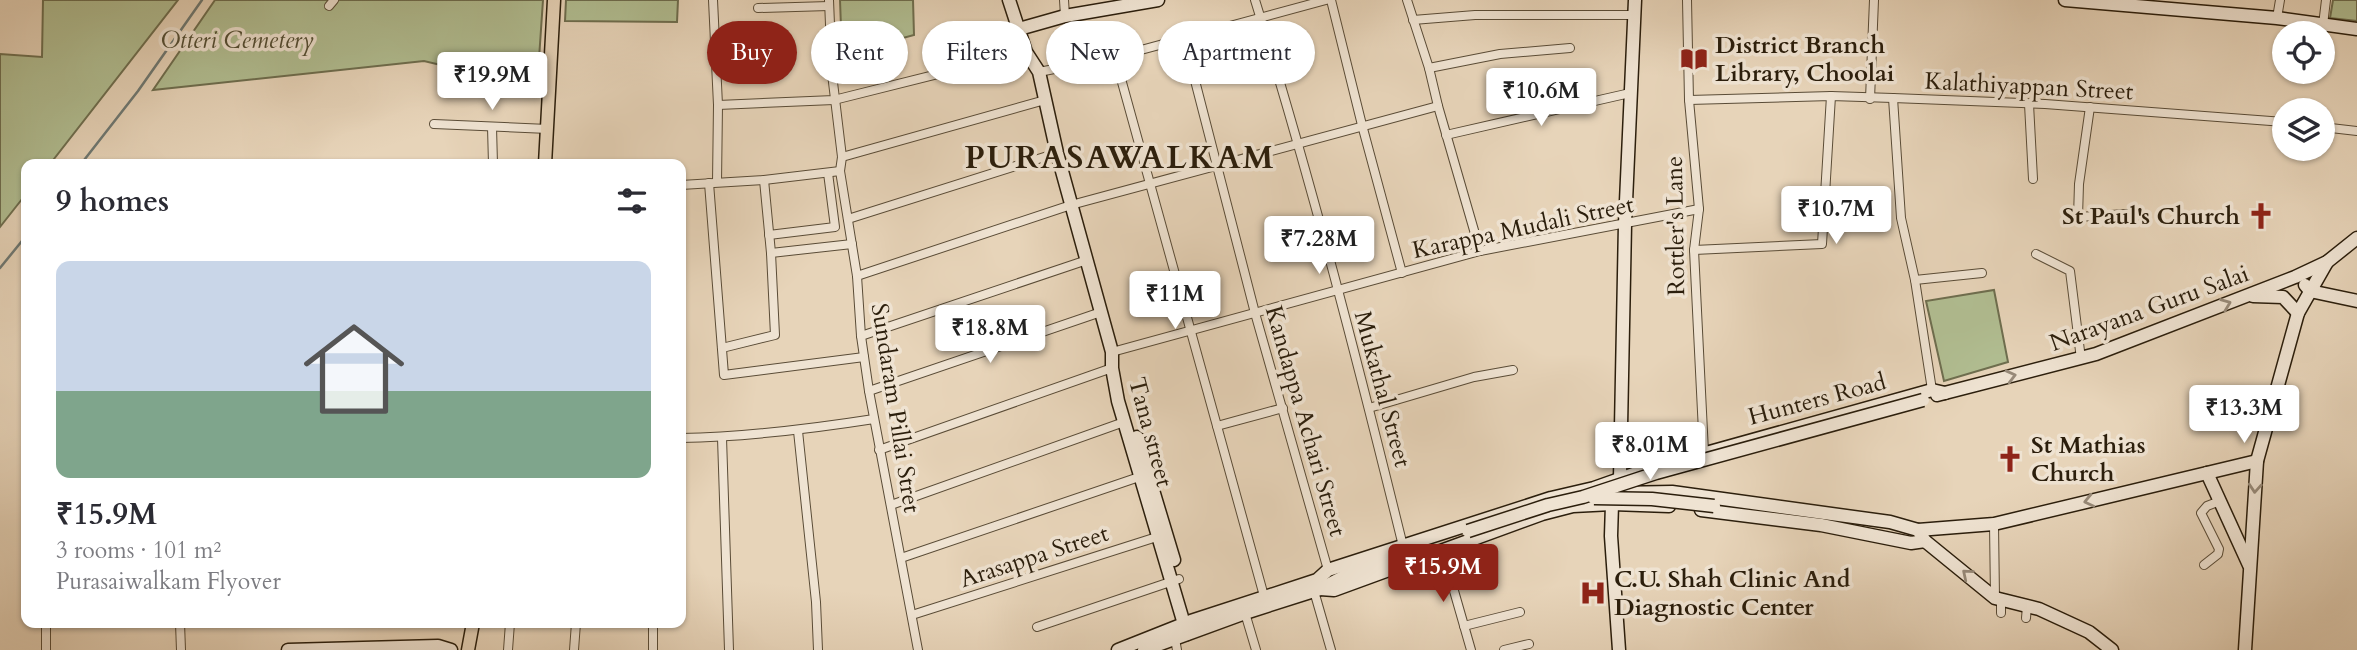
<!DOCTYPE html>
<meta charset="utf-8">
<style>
:root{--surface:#fff;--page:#f2f2f3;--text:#2b2b33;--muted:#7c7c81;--line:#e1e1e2;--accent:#8f2418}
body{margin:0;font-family:Cardo,serif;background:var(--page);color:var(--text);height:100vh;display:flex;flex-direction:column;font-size:26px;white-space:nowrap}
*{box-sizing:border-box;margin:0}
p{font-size:23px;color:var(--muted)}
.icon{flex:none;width:38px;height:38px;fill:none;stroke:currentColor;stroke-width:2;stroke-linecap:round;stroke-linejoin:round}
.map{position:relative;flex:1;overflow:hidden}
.drawer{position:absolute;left:21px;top:159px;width:665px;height:469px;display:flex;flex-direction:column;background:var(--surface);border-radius:14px;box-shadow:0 2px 5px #0004}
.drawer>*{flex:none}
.banner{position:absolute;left:707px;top:21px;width:665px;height:63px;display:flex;gap:14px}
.tools{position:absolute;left:2272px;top:21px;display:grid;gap:14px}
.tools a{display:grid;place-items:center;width:63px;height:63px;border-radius:50%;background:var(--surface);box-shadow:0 2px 5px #0004;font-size:35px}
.price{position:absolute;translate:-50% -60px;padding:0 16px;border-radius:7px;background:#fff;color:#222;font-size:23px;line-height:46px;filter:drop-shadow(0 2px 4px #0008)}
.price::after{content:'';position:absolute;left:50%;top:42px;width:21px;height:16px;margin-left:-10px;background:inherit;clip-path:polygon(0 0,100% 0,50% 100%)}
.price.current{background:var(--accent);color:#fff}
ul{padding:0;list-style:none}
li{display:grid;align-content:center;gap:14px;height:371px;padding:0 35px}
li+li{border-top:2px solid var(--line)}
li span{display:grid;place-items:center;height:217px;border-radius:14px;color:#555}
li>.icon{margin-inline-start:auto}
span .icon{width:126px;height:126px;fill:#fffc;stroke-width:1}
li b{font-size:30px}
h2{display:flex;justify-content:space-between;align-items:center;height:84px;padding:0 35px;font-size:30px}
.pill{padding:0 24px;border-radius:32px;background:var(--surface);box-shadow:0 2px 5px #0004;font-size:24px;line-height:63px}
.pill.current{background:var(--accent);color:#fff}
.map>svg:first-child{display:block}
.green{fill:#b1be92;stroke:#6e6e4f;stroke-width:2}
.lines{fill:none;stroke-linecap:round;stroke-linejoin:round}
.stream{stroke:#6e7974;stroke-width:2.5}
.street-casing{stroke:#5a4c37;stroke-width:10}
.secondary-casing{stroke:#2b1e0c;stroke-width:15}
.primary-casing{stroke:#2b1e0c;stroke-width:15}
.street{stroke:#efe3d2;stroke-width:8}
.secondary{stroke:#efe3d2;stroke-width:12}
.primary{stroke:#e7d4b9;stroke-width:12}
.secondary-bridge-casing{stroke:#2b1e0c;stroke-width:15;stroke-linecap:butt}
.secondary-bridge{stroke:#efe3d2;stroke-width:12}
.oneway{stroke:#978a79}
.labels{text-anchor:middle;stroke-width:7;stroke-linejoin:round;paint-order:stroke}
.park-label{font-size:24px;font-style:italic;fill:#534e34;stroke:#efe3d2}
.poi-label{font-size:24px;font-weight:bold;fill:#2b1e0c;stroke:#efe3d2;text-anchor:start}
.street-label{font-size:24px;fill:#2b1e0c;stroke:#efe3d2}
.district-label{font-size:32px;font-weight:bold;letter-spacing:2px;fill:#2b1e0c;stroke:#efe3d2}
</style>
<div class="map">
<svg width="2357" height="650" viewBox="0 0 2357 650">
<rect width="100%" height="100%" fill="#e7d4b9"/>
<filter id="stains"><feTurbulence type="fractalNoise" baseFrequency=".00286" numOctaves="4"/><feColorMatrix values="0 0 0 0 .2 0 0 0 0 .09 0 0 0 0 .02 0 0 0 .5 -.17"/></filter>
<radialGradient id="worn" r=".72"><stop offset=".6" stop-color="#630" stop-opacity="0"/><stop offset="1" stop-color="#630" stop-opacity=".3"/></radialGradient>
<g class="green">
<path d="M 43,0 L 178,0 L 50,164 L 26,164 L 26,194 L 0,227 L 0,54 L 42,57 Z"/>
<path d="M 215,0 L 543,0 L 537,88 L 424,61 L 153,90 Z"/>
<path d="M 566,0 L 678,0 L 677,22 L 565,21 Z"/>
<path d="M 840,0 L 913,0 L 914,35 L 888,42 L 886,72 L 843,82 Z"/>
<path d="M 2333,0 L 2357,0 L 2357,21 L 2330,18 Z"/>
<path d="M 1994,290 L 2008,362 L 1944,381 L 1926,301 Z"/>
</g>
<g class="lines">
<g class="stream">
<path d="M 81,164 L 138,91 L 202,0"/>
<path d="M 0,268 L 26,236"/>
</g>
<defs>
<g id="street">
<path d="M 713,0 L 718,105 L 717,182"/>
<path d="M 829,0 L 832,74 L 842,157 L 840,171 L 857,276 L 861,336 L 869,391 L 918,650"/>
<path d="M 1064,0 L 1065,16"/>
<path d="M 1255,0 C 1311,180 1358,363 1403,546"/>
<path d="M 1331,0 L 1362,125 L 1402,273"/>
<path d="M 1407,0 L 1429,68 L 1438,106 L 1480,251"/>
<path d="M 1687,0 L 1689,100 L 1699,209 L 1694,250 L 1704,452"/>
<path d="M 329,6 L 334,0"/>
<path d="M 758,8 L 829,6"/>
<path d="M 2277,18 L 2280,0"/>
<path d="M 1413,20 L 1475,15 L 1634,15"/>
<path d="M 2323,25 L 2326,0"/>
<path d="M 1184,38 L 1255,313 L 1328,570"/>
<path d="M 1115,57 L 1264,596"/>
<path d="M 1429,68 L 1500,54 L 1570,48"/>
<path d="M 1039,72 L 1115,57 L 1326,0"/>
<path d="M 1893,98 L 1901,218 L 1915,280 L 1932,390"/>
<path d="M 1870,99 L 1874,0"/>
<path d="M 1689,100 L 1831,96 L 1893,98 L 2045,104 L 2284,122"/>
<path d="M 2029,104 L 2033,179"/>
<path d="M 718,105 L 834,100 L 1026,52"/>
<path d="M 2090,107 L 2079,184 L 2078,217 L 2126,214"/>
<path d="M 434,124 L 548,129"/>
<path d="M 492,127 L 493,164"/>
<path d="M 2322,127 L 2357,131"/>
<path d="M 1446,135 L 1630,93"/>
<path d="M 842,157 L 1045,100"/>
<path d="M 709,183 L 724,375 L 864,357"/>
<path d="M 681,185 L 764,180 L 840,171"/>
<path d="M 848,219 L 1057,153"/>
<path d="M 769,235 L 835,227 L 828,173"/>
<path d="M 1694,250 L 1822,244 L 1831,96"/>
<path d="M 771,253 L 852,244"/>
<path d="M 2036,254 L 2070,271 L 2081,359"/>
<path d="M 857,276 L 1071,205 L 1438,106"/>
<path d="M 1915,280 L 1982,273"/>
<path d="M 861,336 L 1087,260"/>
<path d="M 722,348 L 775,335 L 771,253 L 764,180"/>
<path d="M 1112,352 L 1480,251 L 1699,209"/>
<path d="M 869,391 L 1101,312"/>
<path d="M 1369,408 L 1474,377 L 1513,370"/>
<path d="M 1217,426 L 1283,408"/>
<path d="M 798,431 L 816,602 L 818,650"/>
<path d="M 681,438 C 746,437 810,429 874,419"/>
<path d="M 722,438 L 729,650"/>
<path d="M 879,450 L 1112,368"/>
<path d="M 891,505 L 1124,422"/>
<path d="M 1994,524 L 1995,598"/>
<path d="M 1442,549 L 1471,650"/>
<path d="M 901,558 L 1142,476"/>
<path d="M 2204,565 L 2218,554 L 2219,549 L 2201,513 L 2207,506 L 2220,501"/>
<path d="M 1314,591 L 1331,650"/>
<path d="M 1245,613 L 1256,650"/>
<path d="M 2001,613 L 2001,599"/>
<path d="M 912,615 L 1163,535"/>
<path d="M 2026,618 L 2027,606"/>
<path d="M 46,623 L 46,650"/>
<path d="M 180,623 L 181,650"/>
<path d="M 1464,626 L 1520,612"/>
<path d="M 1037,627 L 1179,579"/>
<path d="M 1175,639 L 1177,650"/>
<path d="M 508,650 L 510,623"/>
<path d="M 574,650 L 576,623"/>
<path d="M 653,650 L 653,623"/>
<path d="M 1504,650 L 1529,644"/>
</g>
<g id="secondary">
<path d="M 1009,0 L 1026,52 L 1039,72 L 1057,153 L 1112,352 L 1112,368 L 1118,401 L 1187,634"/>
<path d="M 2065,0 L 2277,18 L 2357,29"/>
<path d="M 1019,29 L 1065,16 L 1158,0"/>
<path d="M 2305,285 L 2310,291 L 2357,301"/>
<path d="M 2253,296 L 2283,297 L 2298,313"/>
<path d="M 1937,395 L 2096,354 L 2295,277 L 2327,262 L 2357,238"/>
<path d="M 1137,437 L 1174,560"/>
<path d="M 2207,473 L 2249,565"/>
<path d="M 1617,493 L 1672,492 L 1890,522 L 1918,530 L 1925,541 L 1995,598 L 2039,609 L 2089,632 L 2112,650"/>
<path d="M 1701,510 L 1821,525 L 1911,543 L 1925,541"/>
<path d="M 1918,530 L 1994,524 L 2257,461"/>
<path d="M 1320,589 L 1334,590 L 1542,514 L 1573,506 L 1612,504 L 1669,506"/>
<path d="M 288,650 L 438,646 L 451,650"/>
<path d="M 1118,650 L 1191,621 L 1317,580 L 1328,570 L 1551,498 L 1594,488 L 1645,470 L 1932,390 L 1945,393"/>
<path d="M 1144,650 L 1245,613 L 1320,589 L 1343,577 L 1412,552"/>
<path d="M 1619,650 L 1611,536 L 1612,504 L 1617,493 L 1620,478 L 1625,224 L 1635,0"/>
<path d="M 2245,650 L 2257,461 L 2298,313 L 2327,262"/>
</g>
<g id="primary">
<path d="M 545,164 L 554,0"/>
<path d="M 468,650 L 473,623"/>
</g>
</defs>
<use href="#street" class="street-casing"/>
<use href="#secondary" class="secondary-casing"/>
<use href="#primary" class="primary-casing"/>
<use href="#street" class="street"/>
<use href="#secondary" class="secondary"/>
<use href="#primary" class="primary"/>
<defs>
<g id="secondary-bridge">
<path d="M 1594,498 L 1652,499 L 1714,506"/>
<path d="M 1468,531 L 1548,505 L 1583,497 L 1656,473 L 1923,400"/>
</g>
</defs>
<use href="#secondary-bridge" class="secondary-bridge-casing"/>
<use href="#secondary-bridge" class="secondary-bridge"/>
</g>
<defs><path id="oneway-chevron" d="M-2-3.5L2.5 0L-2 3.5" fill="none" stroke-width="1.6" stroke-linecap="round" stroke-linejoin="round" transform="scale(1.75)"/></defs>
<g class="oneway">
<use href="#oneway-chevron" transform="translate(2226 304) rotate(-21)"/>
<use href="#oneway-chevron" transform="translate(2011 376) rotate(-14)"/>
<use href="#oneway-chevron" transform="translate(2255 488) rotate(94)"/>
<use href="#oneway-chevron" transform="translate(2089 501) rotate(167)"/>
<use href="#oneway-chevron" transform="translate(1967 574) rotate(-140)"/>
</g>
<defs>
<symbol id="library-bare" viewBox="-9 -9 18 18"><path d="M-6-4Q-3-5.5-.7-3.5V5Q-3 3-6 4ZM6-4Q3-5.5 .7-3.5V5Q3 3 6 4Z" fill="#8f2418" stroke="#efe3d2" stroke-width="2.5" paint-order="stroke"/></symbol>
<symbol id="church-bare" viewBox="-9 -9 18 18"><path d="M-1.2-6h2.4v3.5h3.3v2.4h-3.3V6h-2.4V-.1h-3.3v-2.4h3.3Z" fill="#8f2418" stroke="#efe3d2" stroke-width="2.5" paint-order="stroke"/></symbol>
<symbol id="hospital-bare" viewBox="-9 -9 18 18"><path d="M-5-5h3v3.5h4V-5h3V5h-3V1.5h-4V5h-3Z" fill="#8f2418" stroke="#efe3d2" stroke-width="2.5" paint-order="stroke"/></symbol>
</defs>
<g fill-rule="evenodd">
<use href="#library-bare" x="1675" y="40" width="38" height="38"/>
<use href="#church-bare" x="2242" y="197" width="38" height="38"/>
<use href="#church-bare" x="1991" y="440" width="38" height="38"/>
<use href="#hospital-bare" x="1574" y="574" width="38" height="38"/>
</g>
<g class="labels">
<g class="park-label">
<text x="237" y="48">Otteri Cemetery</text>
</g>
<g class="poi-label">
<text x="1715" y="53">District Branch<tspan x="1715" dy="28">Library, Choolai</tspan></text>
<text x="2240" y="224" text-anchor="end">St Paul's Church</text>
<text x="2031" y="453">St Mathias<tspan x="2031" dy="28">Church</tspan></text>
<text x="1614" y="587">C.U. Shah Clinic And<tspan x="1614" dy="28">Diagnostic Center</tspan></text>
</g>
<g class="street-label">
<text transform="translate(2029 86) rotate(3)" y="8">Kalathiyappan Street</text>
<text transform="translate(1675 226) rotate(-91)" y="8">Rottler's Lane</text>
<text transform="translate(1523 227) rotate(-12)" y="8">Karappa Mudali Street</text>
<text transform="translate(2149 308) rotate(-20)" y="8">Narayana Guru Salai</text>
<text transform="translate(1383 389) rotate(75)" y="8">Mukathal Street</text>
<text transform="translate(1817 399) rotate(-15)" y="8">Hunters Road</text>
<text transform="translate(896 408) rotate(81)" y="8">Sundaram Pillai Stret</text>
<text transform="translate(1306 421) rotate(74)" y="8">Kandappa Achari Street</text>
<text transform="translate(1151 432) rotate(75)" y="8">Tana street</text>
<text transform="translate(1034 556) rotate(-18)" y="8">Arasappa Street</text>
</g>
<g class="district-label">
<text x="1120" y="168">PURASAWALKAM</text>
</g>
</g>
<rect width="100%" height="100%" filter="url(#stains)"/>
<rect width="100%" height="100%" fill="url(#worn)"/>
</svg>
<div class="tools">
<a><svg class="icon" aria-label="locate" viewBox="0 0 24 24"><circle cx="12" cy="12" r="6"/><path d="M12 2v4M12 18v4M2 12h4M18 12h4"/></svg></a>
<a><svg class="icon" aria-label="layers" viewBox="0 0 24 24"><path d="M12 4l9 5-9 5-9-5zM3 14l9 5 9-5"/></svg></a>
</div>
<b class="price" style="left:492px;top:112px">₹19.9M</b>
<b class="price" style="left:1541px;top:128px">₹10.6M</b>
<b class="price" style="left:1836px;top:246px">₹10.7M</b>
<b class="price" style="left:1319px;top:276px">₹7.28M</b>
<b class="price" style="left:1175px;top:331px">₹11M</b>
<b class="price" style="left:990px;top:365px">₹18.8M</b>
<b class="price" style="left:2244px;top:445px">₹13.3M</b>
<b class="price" style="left:1650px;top:482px">₹8.01M</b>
<b class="price current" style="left:1443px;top:604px">₹15.9M</b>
<div class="banner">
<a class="pill current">Buy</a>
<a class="pill">Rent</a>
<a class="pill">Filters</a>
<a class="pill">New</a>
<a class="pill">Apartment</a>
</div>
<section class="drawer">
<h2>9 homes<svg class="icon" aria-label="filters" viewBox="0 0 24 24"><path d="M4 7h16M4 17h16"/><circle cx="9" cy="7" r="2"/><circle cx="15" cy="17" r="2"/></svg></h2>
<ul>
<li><span style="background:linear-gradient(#c9d6e8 60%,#7fa58c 0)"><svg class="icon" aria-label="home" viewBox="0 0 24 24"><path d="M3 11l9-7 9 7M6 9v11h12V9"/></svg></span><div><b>₹15.9M</b><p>3 rooms · 101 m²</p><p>Purasaiwalkam Flyover</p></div></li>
</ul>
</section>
</div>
